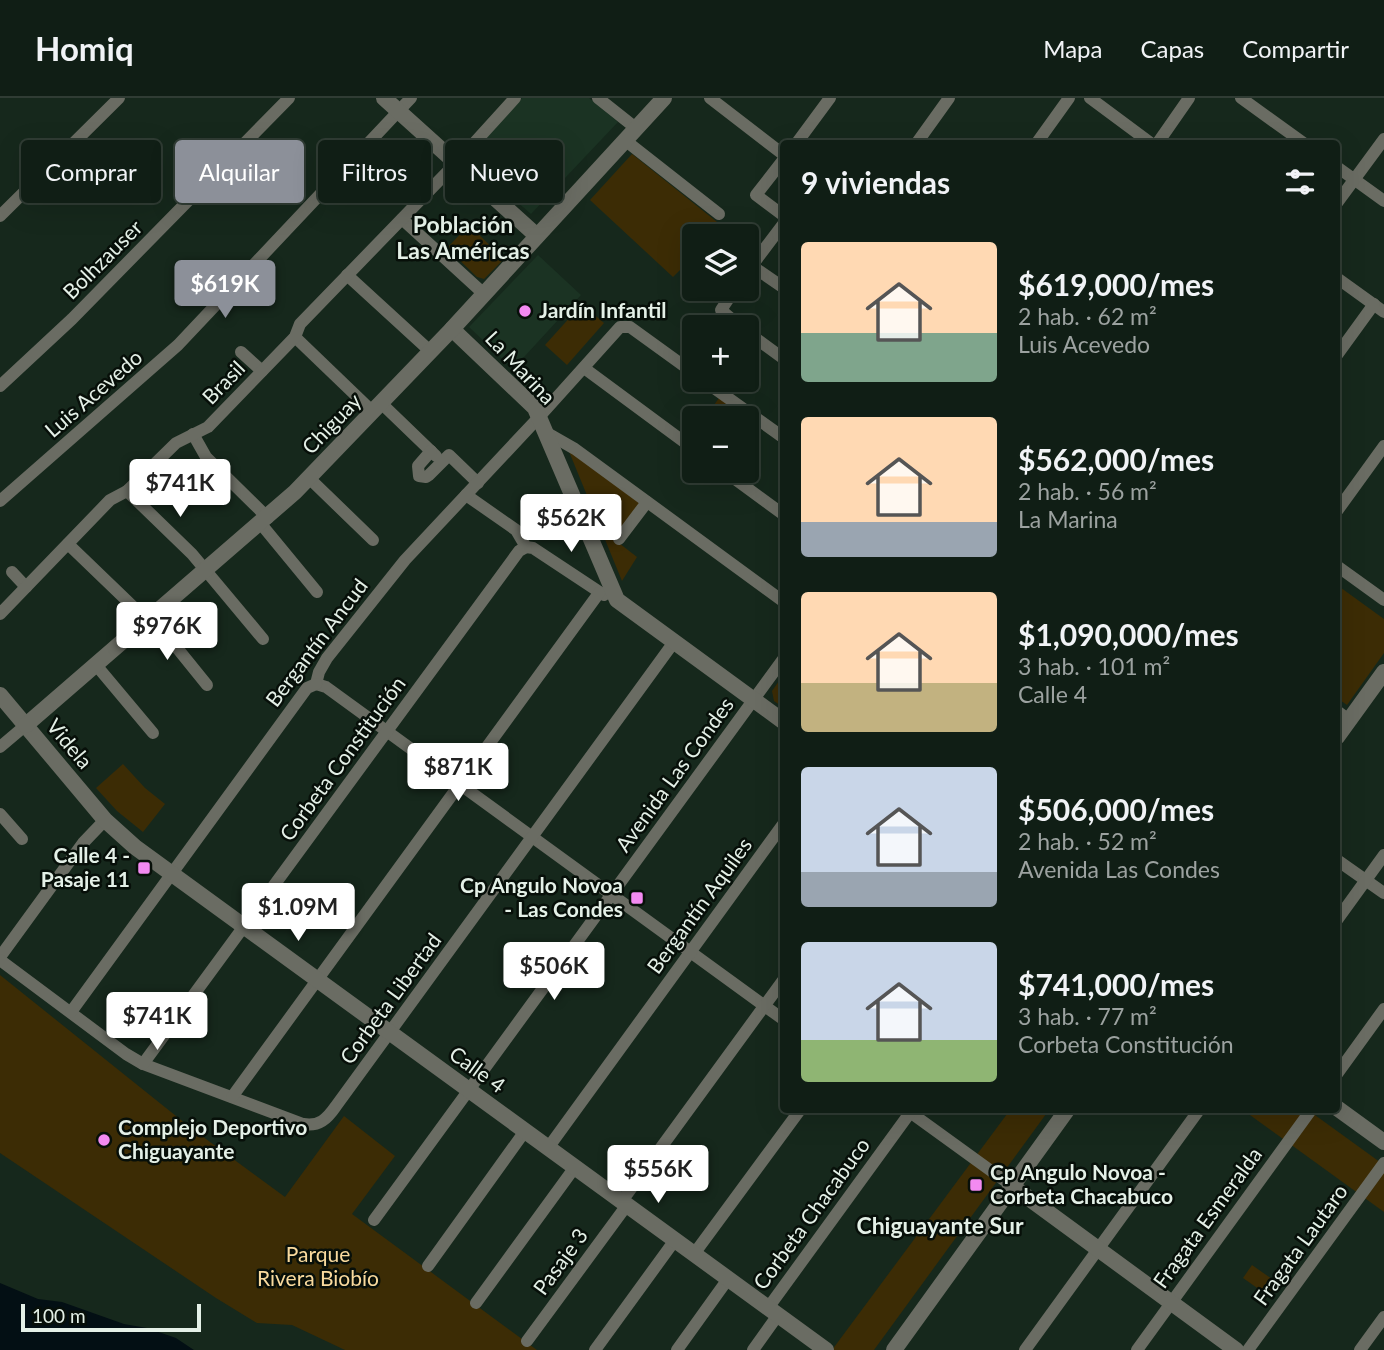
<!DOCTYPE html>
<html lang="es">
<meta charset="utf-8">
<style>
:root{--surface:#101e15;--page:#19271e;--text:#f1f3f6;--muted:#9ca2a0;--line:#303c34;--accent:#8c9099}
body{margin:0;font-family:Lato,sans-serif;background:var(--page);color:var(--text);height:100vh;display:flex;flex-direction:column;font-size:26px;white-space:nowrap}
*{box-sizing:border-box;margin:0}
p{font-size:23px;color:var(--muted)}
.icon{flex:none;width:38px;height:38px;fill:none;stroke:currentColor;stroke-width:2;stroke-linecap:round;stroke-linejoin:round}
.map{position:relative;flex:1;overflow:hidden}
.side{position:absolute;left:780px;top:42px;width:560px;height:973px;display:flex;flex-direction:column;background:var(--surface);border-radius:7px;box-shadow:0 7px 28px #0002,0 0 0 2px var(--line)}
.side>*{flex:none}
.banner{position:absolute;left:21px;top:42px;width:654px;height:63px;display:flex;gap:14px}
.buttons{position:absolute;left:682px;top:126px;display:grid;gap:14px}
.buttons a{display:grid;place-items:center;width:77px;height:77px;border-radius:7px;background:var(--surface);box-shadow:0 7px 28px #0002,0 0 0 2px var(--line);font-size:35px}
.scale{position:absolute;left:21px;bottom:18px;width:180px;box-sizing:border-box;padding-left:7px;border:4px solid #e4f0e7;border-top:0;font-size:19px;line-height:24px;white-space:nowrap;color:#e4f0e7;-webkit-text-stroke:5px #070f09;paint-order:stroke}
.price{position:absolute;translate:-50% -60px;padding:0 16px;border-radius:7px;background:#fff;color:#222;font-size:23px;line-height:46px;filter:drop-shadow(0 2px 4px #0008)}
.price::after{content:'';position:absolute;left:50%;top:42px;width:21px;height:16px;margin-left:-10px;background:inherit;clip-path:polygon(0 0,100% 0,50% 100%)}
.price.on{background:var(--accent);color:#fff}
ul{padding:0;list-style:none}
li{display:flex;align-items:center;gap:21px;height:175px;padding:0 21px}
li span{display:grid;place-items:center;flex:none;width:196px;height:140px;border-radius:7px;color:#555}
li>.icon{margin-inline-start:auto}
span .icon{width:84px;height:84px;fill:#fffc;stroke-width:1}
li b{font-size:30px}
h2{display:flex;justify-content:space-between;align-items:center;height:84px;padding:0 21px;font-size:30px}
.chip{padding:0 24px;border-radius:7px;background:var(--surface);box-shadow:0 7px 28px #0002,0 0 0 2px var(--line);font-size:24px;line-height:63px}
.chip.on{background:var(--accent);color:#fff}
header{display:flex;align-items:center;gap:42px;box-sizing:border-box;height:98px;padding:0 35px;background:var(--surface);border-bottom:2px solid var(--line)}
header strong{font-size:33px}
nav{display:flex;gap:38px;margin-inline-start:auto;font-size:24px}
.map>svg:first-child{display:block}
.built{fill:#1b3323}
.green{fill:#3c2c05}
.water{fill:#030f14}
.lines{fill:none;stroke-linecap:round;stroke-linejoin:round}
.minor{stroke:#6a6c63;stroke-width:12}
.tertiary{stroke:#6a6c63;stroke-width:16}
.poi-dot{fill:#f38af1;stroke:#070f09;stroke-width:2.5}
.labels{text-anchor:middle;stroke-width:5;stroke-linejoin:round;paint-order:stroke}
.street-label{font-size:21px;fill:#e4f0e7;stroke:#070f09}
.poi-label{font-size:21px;font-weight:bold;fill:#e4f0e7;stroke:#070f09;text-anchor:start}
.park-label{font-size:21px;fill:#f9da9d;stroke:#070f09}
.neighbourhood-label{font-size:23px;font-weight:bold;fill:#e4f0e7;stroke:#070f09}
</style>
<header>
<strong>Homiq</strong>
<nav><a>Mapa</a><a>Capas</a><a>Compartir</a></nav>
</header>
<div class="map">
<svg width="1384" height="1252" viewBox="0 0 1384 1252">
<rect width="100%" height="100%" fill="#16281c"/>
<g class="built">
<path d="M 522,0 L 589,0 L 618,24 L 531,116 L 467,60 Z"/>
<path d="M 538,157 L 581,197 L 513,271 L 469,229 Z"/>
</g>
<g class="green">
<path d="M 632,56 L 722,128 L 712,138 L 695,138 L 695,157 L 673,179 L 590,102 Z"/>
<path d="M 469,127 L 504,161 L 484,181 L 477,179 L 447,150 Z"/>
<path d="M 582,206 L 604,225 L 567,267 L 545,247 Z"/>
<path d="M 719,300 L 746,319 L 745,320 L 705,320 Z"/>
<path d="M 568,351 L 641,406 L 615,442 L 637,459 L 622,483 Z"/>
<path d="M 1337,487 L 1384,521 L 1384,555 L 1347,607 L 1337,600 Z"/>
<path d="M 784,576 L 784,610 L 774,603 L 772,593 Z"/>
<path d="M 123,666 L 145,690 L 165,706 L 143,734 L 117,713 L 96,690 Z"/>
<path d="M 0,877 L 191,1030 L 285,1099 L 344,1018 L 395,1058 L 352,1116 L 537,1252 L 345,1252 L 292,1227 L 257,1225 L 216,1200 L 0,1055 Z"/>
<path d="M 1010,1012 L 1049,1012 L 874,1252 L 832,1252 Z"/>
<path d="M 1243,1012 L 1308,1012 L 1384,1067 L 1384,1114 Z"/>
<path d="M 1252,1167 L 1279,1186 L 1270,1199 L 1243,1180 Z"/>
</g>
<path class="water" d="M 0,1185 L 38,1201 L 62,1204 L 124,1226 L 147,1230 L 176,1240 L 194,1252 L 0,1252 Z"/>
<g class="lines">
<g class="minor">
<path d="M 598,0 L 637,31"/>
<path d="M 710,0 L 784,57"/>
<path d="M 1090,0 L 1152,46"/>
<path d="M 1241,0 L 1305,46"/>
<path d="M 626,43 L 719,116"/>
<path d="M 796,46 L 830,0"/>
<path d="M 916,46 L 949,0"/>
<path d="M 1036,46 L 1069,0"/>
<path d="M 1157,46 L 1189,0"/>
<path d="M 784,61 L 756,97 L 784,118"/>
<path d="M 1337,69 L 1384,103"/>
<path d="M 1337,105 L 1384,41"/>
<path d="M 0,118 L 119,0"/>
<path d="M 402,121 L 484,196"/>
<path d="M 752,168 L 784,190"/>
<path d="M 747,174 L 784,125"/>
<path d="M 347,177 L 430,253"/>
<path d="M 1337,180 L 1384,214"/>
<path d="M 735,191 L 721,212 L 741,229"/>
<path d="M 747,234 L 784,261"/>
<path d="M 295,239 L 372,313"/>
<path d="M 241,254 L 262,273"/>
<path d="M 1337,257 L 1374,206"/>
<path d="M 584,270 L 695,352"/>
<path d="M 703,282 L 784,340"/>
<path d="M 0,288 L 72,221 L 289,0"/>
<path d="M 381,305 L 436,358"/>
<path d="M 547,335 L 575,351 L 784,504"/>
<path d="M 193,336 L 206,359 L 268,420"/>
<path d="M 431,353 L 418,368 L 419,378 L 426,379 L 429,377 L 449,357 L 478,385"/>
<path d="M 724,373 L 784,417"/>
<path d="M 309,380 L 373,442"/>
<path d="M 127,393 L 192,456 L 263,541"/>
<path d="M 466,397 L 516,432 L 526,449 L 533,450 L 604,497"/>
<path d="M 0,403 L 178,247 L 411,0"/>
<path d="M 1337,413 L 1384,348"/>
<path d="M 261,426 L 317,494"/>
<path d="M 619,441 L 647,404"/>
<path d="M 68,446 L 148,523"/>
<path d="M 1337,468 L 1384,502"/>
<path d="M 12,474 L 26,489"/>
<path d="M 0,516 L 110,402 L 127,393 L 176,345 L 208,329 L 295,239 L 300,226 L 456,65 L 515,0"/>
<path d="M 152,519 L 207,587"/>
<path d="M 96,567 L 153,635"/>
<path d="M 316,586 L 326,589 L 784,922"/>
<path d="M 316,586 L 319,574 L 327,560 L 405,462 L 540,318 L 620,229 L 630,229 L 695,276"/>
<path d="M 1337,613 L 1349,622"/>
<path d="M 0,649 L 26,627"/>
<path d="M 0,716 L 22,741"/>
<path d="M 1337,762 L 1384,795"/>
<path d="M 1337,822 L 1384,757"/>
<path d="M 0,859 L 83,745 L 105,722"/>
<path d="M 0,862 L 126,956 L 143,966 L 303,1026 C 319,1029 327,1021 336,1008 L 674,544"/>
<path d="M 71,914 L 307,590 L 316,586"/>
<path d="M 143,966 L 519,453 L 526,449"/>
<path d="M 1337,976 L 1384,911"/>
<path d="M 232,999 L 599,495"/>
<path d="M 907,1012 L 1012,1088"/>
<path d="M 548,1050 L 784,725"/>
<path d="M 622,1103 L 784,881"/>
<path d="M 374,1122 L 784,560"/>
<path d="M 694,1156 L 800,1012"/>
<path d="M 428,1168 L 525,1033"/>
<path d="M 476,1205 L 575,1069"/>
<path d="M 768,1210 L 912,1012"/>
<path d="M 527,1243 L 627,1107"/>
<path d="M 595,1252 L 675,1142"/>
<path d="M 677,1252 L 728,1181"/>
<path d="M 753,1252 L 778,1217"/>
<path d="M 1025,1252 L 1199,1012"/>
<path d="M 1137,1252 L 1311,1012"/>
<path d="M 1248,1252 L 1384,1065"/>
<path d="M 1360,1252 L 1384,1219"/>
</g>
<g class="tertiary">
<path d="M 384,0 L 537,138"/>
<path d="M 452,231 L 535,310 L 617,502 L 784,624"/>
<path d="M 0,597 L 105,722 L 135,749 L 826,1252"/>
<path d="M 26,627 L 295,394 L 452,231 L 664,0"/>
<path d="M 1337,639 L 1384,574"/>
<path d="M 1337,1010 L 1384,1044"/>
<path d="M 1012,1088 L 1236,1252"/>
<path d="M 894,1252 L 1067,1012"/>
</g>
</g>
<g class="poi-dot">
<circle cx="525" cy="213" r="7"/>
<rect x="137" y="763" width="14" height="14" rx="3.5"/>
<rect x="630" y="793" width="14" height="14" rx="3.5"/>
<circle cx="104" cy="1042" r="7"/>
<rect x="969" y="1080" width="14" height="14" rx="3.5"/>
</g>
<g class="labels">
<g class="street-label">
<text transform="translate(103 162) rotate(-45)" y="7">Bolhzauser</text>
<text transform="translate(520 270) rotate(47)" y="7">La Marina</text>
<text transform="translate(224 285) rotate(-46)" y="7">Brasil</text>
<text transform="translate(94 296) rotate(-41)" y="7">Luis Acevedo</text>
<text transform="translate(332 326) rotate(-46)" y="7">Chiguay</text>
<text transform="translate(317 545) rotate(-53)" y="7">Bergantín Ancud</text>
<text transform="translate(69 646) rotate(50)" y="7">Videla</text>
<text transform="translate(343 661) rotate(-54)" y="7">Corbeta Constitución</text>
<text transform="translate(675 677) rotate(-54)" y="7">Avenida Las Condes</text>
<text transform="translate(700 808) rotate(-54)" y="7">Bergantín Aquiles</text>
<text transform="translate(391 901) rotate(-54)" y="7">Corbeta Libertad</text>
<text transform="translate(477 972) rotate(36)" y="7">Calle 4</text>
<text transform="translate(812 1116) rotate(-54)" y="7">Corbeta Chacabuco</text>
<text transform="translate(1208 1120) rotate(-54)" y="7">Fragata Esmeralda</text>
<text transform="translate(1301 1147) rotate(-54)" y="7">Fragata Lautaro</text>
<text transform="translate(561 1164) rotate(-54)" y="7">Pasaje 3</text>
</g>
<g class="poi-label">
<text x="539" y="220">Jardín Infantil</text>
<text x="130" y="765" text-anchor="end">Calle 4 -<tspan x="130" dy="24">Pasaje 11</tspan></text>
<text x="623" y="795" text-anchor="end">Cp Angulo Novoa<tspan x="623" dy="24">- Las Condes</tspan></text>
<text x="118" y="1037">Complejo Deportivo<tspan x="118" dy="24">Chiguayante</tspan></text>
<text x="990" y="1082">Cp Angulo Novoa -<tspan x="990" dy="24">Corbeta Chacabuco</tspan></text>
</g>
<g class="park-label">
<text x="318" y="1164">Parque<tspan x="318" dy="24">Rivera Biobío</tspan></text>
</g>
<g class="neighbourhood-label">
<text x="463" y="135">Población<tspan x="463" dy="26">Las Américas</tspan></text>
<text x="940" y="1136">Chiguayante Sur</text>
</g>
</g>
</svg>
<div class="buttons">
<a><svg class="icon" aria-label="layers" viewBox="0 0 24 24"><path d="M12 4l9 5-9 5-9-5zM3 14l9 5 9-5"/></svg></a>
<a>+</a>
<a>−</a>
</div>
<div class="scale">100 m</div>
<b class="price on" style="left:225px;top:222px">$619K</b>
<b class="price" style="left:180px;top:421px">$741K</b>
<b class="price" style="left:571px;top:456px">$562K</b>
<b class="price" style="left:167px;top:564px">$976K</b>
<b class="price" style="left:458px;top:705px">$871K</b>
<b class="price" style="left:298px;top:845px">$1.09M</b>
<b class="price" style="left:554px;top:904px">$506K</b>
<b class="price" style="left:157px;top:954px">$741K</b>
<b class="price" style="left:658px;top:1107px">$556K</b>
<div class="banner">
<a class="chip">Comprar</a>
<a class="chip on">Alquilar</a>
<a class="chip">Filtros</a>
<a class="chip">Nuevo</a>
</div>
<section class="side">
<h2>9 viviendas<svg class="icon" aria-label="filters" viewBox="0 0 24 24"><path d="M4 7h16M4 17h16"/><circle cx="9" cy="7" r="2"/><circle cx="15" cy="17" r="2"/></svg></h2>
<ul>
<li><span style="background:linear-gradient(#ffd9b3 65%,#7fa58c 0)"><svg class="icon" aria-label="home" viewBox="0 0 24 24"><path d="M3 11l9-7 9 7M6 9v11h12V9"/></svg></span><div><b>$619,000/mes</b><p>2 hab. · 62 m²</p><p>Luis Acevedo</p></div></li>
<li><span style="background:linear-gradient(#ffd9b3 75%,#9aa5b1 0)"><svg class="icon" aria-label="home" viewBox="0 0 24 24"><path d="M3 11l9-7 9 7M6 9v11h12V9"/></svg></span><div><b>$562,000/mes</b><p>2 hab. · 56 m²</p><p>La Marina</p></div></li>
<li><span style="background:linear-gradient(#ffd9b3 65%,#c2b280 0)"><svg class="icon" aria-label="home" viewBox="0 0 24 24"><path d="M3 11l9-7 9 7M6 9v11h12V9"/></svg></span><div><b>$1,090,000/mes</b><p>3 hab. · 101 m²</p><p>Calle 4</p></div></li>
<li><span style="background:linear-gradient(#c9d6e8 75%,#9aa5b1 0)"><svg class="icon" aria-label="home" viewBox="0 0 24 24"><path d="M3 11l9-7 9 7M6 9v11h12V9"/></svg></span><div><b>$506,000/mes</b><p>2 hab. · 52 m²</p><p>Avenida Las Condes</p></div></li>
<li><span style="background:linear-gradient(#c9d6e8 70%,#8fb573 0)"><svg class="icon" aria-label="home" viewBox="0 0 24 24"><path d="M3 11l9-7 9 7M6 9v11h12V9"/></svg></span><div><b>$741,000/mes</b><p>3 hab. · 77 m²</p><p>Corbeta Constitución</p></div></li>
</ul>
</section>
</div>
